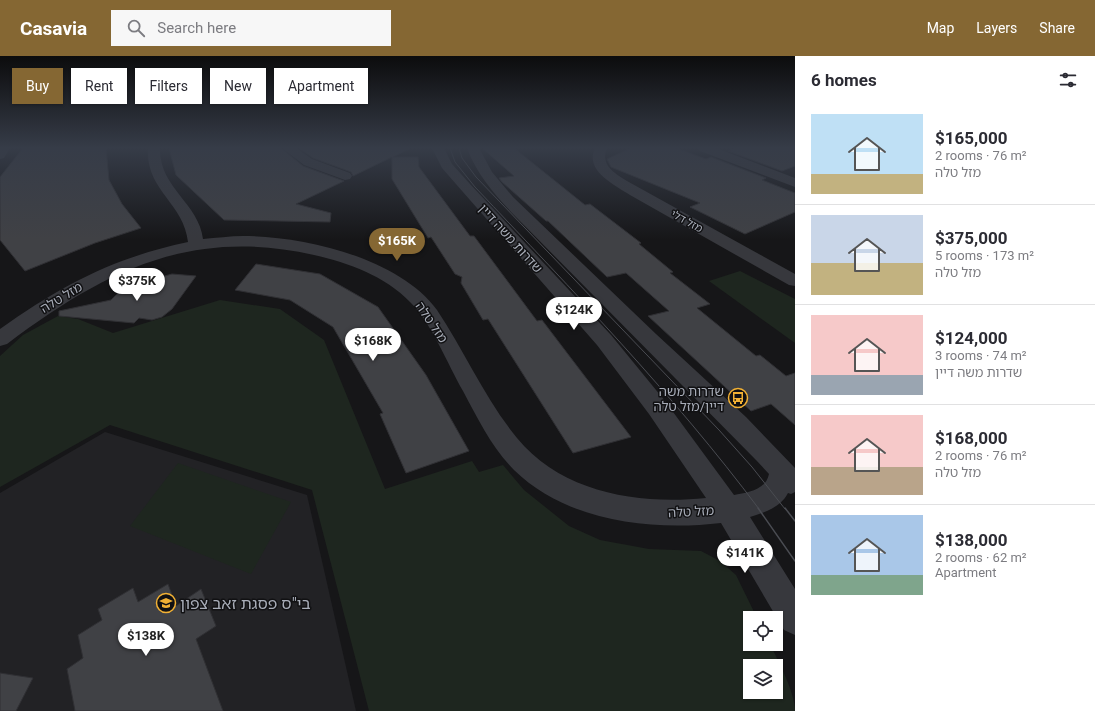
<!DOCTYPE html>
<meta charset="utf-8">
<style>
:root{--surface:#fff;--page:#f7f7f7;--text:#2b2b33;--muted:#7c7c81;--line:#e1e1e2;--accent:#856733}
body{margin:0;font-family:Roboto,"Noto Sans Hebrew",sans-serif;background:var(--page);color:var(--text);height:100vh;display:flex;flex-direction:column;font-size:15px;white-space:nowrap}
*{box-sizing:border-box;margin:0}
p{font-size:13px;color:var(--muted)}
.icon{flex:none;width:22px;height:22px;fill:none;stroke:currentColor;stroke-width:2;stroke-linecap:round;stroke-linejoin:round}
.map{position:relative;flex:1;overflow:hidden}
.panel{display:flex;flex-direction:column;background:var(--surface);width:300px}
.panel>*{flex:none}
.banner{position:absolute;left:12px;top:12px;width:380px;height:36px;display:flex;gap:8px}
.buttons{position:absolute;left:743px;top:555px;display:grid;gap:8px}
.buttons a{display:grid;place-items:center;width:40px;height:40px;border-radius:0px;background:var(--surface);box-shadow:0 1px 3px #0004;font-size:20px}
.price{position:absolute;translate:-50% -34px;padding:0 9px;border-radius:14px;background:#fff;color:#222;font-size:13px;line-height:26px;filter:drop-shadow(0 1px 2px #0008)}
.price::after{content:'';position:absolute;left:50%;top:24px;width:12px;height:9px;margin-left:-6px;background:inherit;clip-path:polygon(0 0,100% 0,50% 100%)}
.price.on{background:var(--accent);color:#fff}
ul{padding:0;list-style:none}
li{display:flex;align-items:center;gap:12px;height:100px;padding:0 16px}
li+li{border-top:1px solid var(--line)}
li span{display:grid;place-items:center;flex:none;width:112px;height:80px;border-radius:0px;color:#555}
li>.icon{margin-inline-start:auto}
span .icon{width:48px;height:48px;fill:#fffc;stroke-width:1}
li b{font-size:17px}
h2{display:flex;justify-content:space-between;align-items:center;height:48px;padding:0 16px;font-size:17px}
.tag{padding:0 14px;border-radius:0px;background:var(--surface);box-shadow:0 1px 3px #0004;font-size:14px;line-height:36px}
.tag.on{background:var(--accent);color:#fff}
header{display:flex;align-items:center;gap:24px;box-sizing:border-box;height:56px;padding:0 20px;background:var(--accent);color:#fff}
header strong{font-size:19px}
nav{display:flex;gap:22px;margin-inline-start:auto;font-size:14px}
.search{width:280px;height:36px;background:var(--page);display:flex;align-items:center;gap:10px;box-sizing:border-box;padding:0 14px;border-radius:0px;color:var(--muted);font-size:15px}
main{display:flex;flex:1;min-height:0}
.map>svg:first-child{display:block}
.built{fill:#222225}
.green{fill:#1e261f;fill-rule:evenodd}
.building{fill:#404145;stroke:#303034}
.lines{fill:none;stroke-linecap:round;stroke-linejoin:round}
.minor{fill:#37383d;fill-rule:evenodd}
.tram-far1{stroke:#4a4c52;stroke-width:1}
.tram{stroke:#4a4c52;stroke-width:1.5}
.labels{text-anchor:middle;stroke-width:3;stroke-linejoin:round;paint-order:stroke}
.far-street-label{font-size:11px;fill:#a8adb8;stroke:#111113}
.street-label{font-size:13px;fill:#a8adb8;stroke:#111113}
.poi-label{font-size:13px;fill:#a8adb8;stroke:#111113;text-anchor:end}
.near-poi-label{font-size:16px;fill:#a8adb8;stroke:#111113;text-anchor:start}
</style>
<header>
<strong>Casavia</strong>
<div class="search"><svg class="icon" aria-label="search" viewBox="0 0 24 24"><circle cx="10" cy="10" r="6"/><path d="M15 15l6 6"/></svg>Search here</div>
<nav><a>Map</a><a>Layers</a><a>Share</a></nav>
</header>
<main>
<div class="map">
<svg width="795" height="655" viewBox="0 0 795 655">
<rect width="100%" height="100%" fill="#161618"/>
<path class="built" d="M 105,376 L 307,439 L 356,655 L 0,655 L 0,437 Z"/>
<g class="green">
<path d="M 740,215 L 795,243 L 795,287 L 709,225 Z"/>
<path d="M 220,244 L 280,253 L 324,284 L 385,433 L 472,405 L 479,416 L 503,409 L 524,434 L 569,470 L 600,484 L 649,493 L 701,495 L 720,505 L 736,519 L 757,562 L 750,562 L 750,588 L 770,588 C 778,605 795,636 795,655 L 369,655 L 312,434 L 110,369 L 0,431 L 0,300 L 23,279 L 58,260 L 78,263 L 113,277 ZM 750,610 L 776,610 L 776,636 L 750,636 Z"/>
<path d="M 178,407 L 291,446 L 251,518 L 130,470 Z"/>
</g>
<g class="building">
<path d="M 23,92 L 106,92 L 109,124 L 122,148 L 141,172 L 95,187 L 25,215 L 0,184 L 0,121 Z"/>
<path d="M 169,92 L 281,92 L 303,110 L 344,125 L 296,148 L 331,157 L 330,166 L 224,164 L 176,119 Z"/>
<path d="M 299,92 L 411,92 L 393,101 L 418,101 L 419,111 L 470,180 L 474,180 L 537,265 L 542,264 L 631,381 L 573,397 L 488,263 L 483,264 L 461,227 L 462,221 L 455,218 L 431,181 L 428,182 L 392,123 L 392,101 L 353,120 L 351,116 L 313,102 Z"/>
<path d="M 482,92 L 514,92 L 585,149 L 590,148 L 641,187 L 639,188 L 673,216 L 670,217 L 710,248 L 697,252 L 756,300 L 760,299 L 786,320 L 795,317 L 795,369 L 771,348 L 751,355 L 648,260 L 669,255 L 626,217 L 607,221 L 548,165 L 546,165 L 502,126 L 499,122 L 514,120 Z"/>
<path d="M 631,92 L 676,92 L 706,103 L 711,101 L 766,122 L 762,124 L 795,137 L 795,156 L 745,178 L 690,151 L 700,147 L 611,111 L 607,103 Z"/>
<path d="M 735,92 L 795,92 L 795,110 L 782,115 L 728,95 Z"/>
<path d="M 256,208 L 320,218 L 378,251 L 426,319 L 469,395 L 406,417 L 380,358 L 383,357 L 333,271 L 290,244 L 235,234 Z"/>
<path d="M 172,218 L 196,220 L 172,253 L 162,261 L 152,264 L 139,262 L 134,267 L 59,260 L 59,255 L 111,244 L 122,233 L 141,232 L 148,226 L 161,221 Z"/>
<path d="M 168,528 L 176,550 L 201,533 L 216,570 L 196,583 L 223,655 L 75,655 L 67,613 L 83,602 L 78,579 L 102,564 L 98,553 L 133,532 L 138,546 Z"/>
<path d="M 0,617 L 33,622 L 16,655 L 0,655 Z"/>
</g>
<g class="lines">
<g class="minor">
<path d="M 0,92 L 10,92 L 4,102 L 0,103 Z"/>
<path d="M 148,92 L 160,92 C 159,132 199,147 203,183 C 216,182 230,180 243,180 C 304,180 399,202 437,254 C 465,296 485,343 517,382 C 562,437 639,449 706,442 L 649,358 L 597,289 L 442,112 L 432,92 L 444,92 L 452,108 L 470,128 L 611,279 L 665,345 L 734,439 C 747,437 766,434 769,418 L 756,404 L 514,159 C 495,139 477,119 467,92 L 479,92 L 492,116 L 513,141 L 656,278 L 746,361 L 795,412 L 795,436 L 791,438 L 788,437 C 781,451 764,457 750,461 L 795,533 L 795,579 L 784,574 L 721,467 C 652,475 567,466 514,414 C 492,392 478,363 463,335 C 448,309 431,266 410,246 C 385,220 349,207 314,199 C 191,171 104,215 7,288 L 0,290 L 0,273 C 62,229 113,202 188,186 C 184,147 145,134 148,92 Z"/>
<path d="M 282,92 L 296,92 L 312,103 L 350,117 L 352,120 L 350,123 L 345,124 L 304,109 Z"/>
<path d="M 595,92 L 607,92 C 600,109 614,117 627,125 L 795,218 L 795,230 L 789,229 L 630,139 C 615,129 584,115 595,92 Z"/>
<path d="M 698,92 L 716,92 L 795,122 L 795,131 L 700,95 Z"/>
</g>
<g class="tram-far1">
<path d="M 450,92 L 455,106 L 475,131 C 573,235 673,338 759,453"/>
<path d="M 459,92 L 462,102 L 476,121 L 719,374 L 752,411 L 785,453"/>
</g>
<g class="tram">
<path d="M 758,452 L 795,505"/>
<path d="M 785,452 L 795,465"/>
</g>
</g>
<linearGradient id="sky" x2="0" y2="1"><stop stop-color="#0c0c0d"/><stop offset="0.5" stop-color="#363c48"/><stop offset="1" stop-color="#363c48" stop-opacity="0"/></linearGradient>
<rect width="795" height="184" fill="url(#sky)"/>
<defs>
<symbol id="bus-ring" viewBox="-11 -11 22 22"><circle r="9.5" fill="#111113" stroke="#f2b134" stroke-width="1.5"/><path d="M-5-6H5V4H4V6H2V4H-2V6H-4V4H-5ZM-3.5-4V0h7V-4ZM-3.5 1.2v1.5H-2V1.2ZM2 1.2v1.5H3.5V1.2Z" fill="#f2b134"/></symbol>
<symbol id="school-ring" viewBox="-11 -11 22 22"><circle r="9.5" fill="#111113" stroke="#f2b134" stroke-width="1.5"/><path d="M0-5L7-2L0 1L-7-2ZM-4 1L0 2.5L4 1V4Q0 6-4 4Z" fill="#f2b134"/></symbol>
</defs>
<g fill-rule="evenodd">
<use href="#bus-ring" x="727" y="331" width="22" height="22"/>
<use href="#school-ring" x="155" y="536" width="22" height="22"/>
</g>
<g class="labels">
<g class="far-street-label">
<text transform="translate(687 165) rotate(29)" y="4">מזל דלי</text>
</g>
<g class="street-label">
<text transform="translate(511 182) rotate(48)" y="5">שדרות משה דיין</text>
<text transform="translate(61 241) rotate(-31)" y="5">מזל טלה</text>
<text transform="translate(432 266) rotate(56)" y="5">מזל טלה</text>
<text transform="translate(691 455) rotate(-3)" y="5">מזל טלה</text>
</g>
<g class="poi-label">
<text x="724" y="340">שדרות משה<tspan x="724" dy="15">דיין/מזל טלה</tspan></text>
</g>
<g class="near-poi-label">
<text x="180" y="553">בי"ס פסגת זאב צפון</text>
</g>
</g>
</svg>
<div class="buttons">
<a><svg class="icon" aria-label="locate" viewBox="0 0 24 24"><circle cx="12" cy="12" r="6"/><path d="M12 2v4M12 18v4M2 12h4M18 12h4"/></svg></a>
<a><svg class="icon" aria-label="layers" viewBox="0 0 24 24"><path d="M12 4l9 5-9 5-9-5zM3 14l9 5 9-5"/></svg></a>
</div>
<b class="price on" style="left:397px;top:206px">$165K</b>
<b class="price" style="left:137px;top:246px">$375K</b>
<b class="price" style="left:574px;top:275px">$124K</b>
<b class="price" style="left:373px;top:306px">$168K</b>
<b class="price" style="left:745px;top:518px">$141K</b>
<b class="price" style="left:146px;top:601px">$138K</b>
<div class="banner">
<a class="tag on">Buy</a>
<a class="tag">Rent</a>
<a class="tag">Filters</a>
<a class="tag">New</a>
<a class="tag">Apartment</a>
</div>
</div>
<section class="panel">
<h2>6 homes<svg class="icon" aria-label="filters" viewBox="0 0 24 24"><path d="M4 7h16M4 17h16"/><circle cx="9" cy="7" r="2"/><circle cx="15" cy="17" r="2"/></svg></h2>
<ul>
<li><span style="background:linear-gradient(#bfe0f5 75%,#c2b280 0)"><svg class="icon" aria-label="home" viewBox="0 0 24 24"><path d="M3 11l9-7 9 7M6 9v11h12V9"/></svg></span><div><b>$165,000</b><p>2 rooms · 76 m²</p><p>מזל טלה</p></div></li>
<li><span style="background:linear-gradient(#c9d6e8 60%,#c2b280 0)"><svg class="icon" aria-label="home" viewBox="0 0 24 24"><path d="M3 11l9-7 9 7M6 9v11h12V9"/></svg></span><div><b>$375,000</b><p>5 rooms · 173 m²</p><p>מזל טלה</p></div></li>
<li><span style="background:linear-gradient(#f6c9c9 75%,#9aa5b1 0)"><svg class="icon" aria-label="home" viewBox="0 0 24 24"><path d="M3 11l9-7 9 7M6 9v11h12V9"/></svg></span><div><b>$124,000</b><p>3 rooms · 74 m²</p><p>שדרות משה דיין</p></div></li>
<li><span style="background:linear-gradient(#f6c9c9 65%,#b9a48a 0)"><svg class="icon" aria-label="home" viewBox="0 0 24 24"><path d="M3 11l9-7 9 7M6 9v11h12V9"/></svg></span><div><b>$168,000</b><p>2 rooms · 76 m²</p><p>מזל טלה</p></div></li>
<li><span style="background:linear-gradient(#a9c7e8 75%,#7fa58c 0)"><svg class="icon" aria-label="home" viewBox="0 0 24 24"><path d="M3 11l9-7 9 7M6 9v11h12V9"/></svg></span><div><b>$138,000</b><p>2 rooms · 62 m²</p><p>Apartment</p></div></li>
</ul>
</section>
</main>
